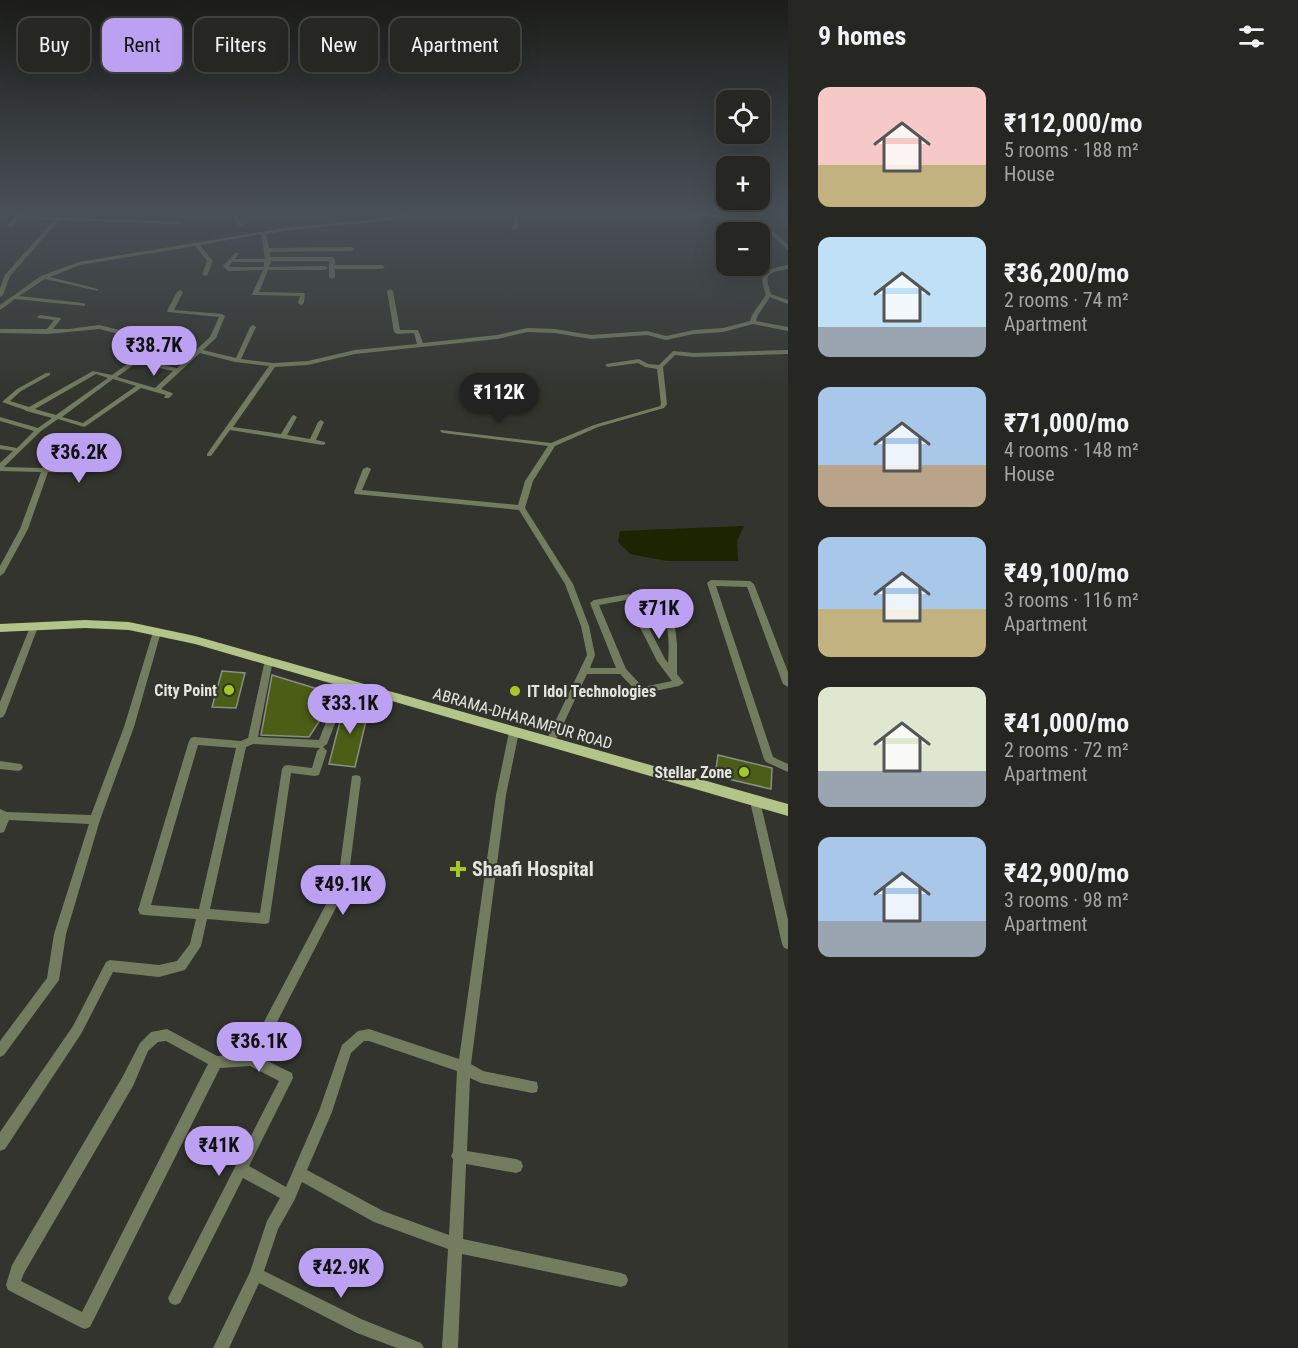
<!DOCTYPE html>
<meta charset="utf-8">
<style>
:root{--surface:#262722;--page:#32332f;--text:#f1f3f6;--muted:#a4a5a5;--line:#424440;--accent:#bca0f2}
body{margin:0;font-family:"Roboto Condensed",sans-serif;background:var(--page);color:var(--text);height:100vh;display:flex;flex-direction:column;font-size:22px;white-space:nowrap}
*{box-sizing:border-box;margin:0}
p{font-size:20px;color:var(--muted)}
.icon{flex:none;width:33px;height:33px;fill:none;stroke:currentColor;stroke-width:2;stroke-linecap:round;stroke-linejoin:round}
.map{position:relative;flex:1;overflow:hidden}
.panel{display:flex;flex-direction:column;background:var(--surface);width:510px}
.panel>*{flex:none}
.top-card{position:absolute;left:18px;top:18px;width:570px;height:54px;display:flex;gap:12px}
.tools{position:absolute;left:716px;top:90px;display:grid;gap:12px}
.tools a{display:grid;place-items:center;width:54px;height:54px;border-radius:12px;background:var(--surface);box-shadow:0 6px 24px #0002,0 0 0 2px var(--line);font-size:30px}
.price{position:absolute;translate:-50% -51px;padding:0 14px;border-radius:21px;background:var(--accent);color:#111;font-size:20px;line-height:39px;filter:drop-shadow(0 2px 3px #0008)}
.price::after{content:'';position:absolute;left:50%;top:36px;width:18px;height:14px;margin-left:-9px;background:inherit;clip-path:polygon(0 0,100% 0,50% 100%)}
.price.active{background:#222;color:#fff}
ul{padding:0;list-style:none}
li{display:flex;align-items:center;gap:18px;height:150px;padding:0 30px}
li span{display:grid;place-items:center;flex:none;width:168px;height:120px;border-radius:12px;color:#555}
li>.icon{margin-inline-start:auto}
span .icon{width:72px;height:72px;fill:#fffc;stroke-width:1}
li b{font-size:26px}
h2{display:flex;justify-content:space-between;align-items:center;height:72px;padding:0 30px;font-size:26px}
.chip{padding:0 21px;border-radius:12px;background:var(--surface);box-shadow:0 6px 24px #0002,0 0 0 2px var(--line);font-size:21px;line-height:54px}
.chip.active{background:var(--accent);color:#111}
main{display:flex;flex:1;min-height:0}
.map>svg:first-child{display:block}
.water{fill:#1c2401}
.building{fill:#4c5d15;stroke:#8c8f87;stroke-width:1.5}
.lines{fill:none;stroke-linecap:round;stroke-linejoin:round}
.minor{fill:#737c5f;fill-rule:evenodd}
.major{fill:#b2c488;fill-rule:evenodd}
.poi-dot{fill:#a4c825;stroke:#32342d;stroke-width:2}
.labels{text-anchor:middle;stroke-width:4.5;stroke-linejoin:round;paint-order:stroke}
.poi-label{font-size:16px;font-weight:bold;fill:#e4e5e1;stroke:#32342d;text-anchor:end}
.street-label{font-size:16px;fill:#e4e5e1;stroke:#32342d}
.near-poi-label{font-size:20px;font-weight:bold;fill:#e4e5e1;stroke:#32342d;text-anchor:start}
</style>
<main>
<div class="map">
<svg width="788" height="1348" viewBox="0 0 788 1348">
<rect width="100%" height="100%" fill="#32342d"/>
<path class="water" d="M 744,526 L 737,541 L 738,561 L 667,561 L 630,554 L 618,542 L 620,531 Z"/>
<g class="building">
<path d="M 222,671 L 245,673 L 236,708 L 212,707 Z"/>
<path d="M 272,675 L 334,694 L 330,705 L 309,737 L 261,735 Z"/>
<path d="M 370,704 L 355,767 L 329,764 L 344,706 Z"/>
<path d="M 718,755 L 772,768 L 771,789 L 715,776 Z"/>
</g>
<g class="lines">
<g class="minor">
<path d="M 21,210 L 26,210 L 22,216 L 180,222 L 182,223 L 180,224 L 59,220 L 10,276 L 3,295 L 0,297 L 0,288 L 5,275 L 54,220 L 19,218 L 12,227 L 8,227 L 8,225 Z"/>
<path d="M 212,210 L 216,210 L 214,216 L 212,216 L 210,215 Z"/>
<path d="M 236,210 L 240,210 L 237,216 L 243,226 L 239,226 L 233,216 Z"/>
<path d="M 289,210 L 294,210 L 292,211 Z"/>
<path d="M 325,210 L 345,210 L 327,212 Z"/>
<path d="M 411,210 L 418,210 C 399,222 372,222 350,224 C 322,227 293,229 266,234 L 269,248 L 352,247 L 355,249 L 352,251 L 270,252 L 270,257 L 332,257 L 335,259 L 335,265 L 382,265 L 385,267 L 382,269 L 335,269 L 335,277 L 332,279 L 329,277 L 329,261 L 271,261 L 269,267 L 325,266 L 328,268 L 325,270 L 268,270 L 259,292 L 305,293 L 304,303 L 301,305 L 298,303 L 300,296 L 253,295 L 252,294 L 263,270 L 228,271 L 223,266 L 236,252 L 239,254 L 235,259 L 265,259 L 261,234 L 200,245 L 213,261 L 207,276 L 202,275 L 207,261 L 195,246 L 80,265 L 50,277 L 98,289 L 98,291 L 45,279 L 19,296 L 83,303 L 85,304 L 85,306 L 15,299 L 0,310 L 0,305 L 41,276 L 79,262 L 284,228 L 370,220 L 404,214 ZM 232,262 L 264,262 L 264,267 L 230,267 L 229,266 Z"/>
<path d="M 513,210 L 517,210 C 519,218 520,227 513,231 L 511,230 L 515,219 Z"/>
<path d="M 629,210 L 656,210 L 749,217 L 760,219 L 788,245 L 788,250 L 756,221 Z"/>
<path d="M 788,265 L 788,269 C 768,273 763,273 771,294 L 788,300 L 788,304 L 770,297 L 758,315 L 756,321 L 788,327 L 788,331 L 753,324 L 723,332 L 694,334 L 666,340 L 647,335 L 591,339 L 555,333 L 527,332 L 497,339 L 355,354 L 308,365 L 275,367 L 233,427 L 281,434 L 292,416 L 294,415 L 297,417 L 287,435 L 310,439 L 318,422 L 321,420 L 324,422 L 316,440 L 325,442 L 325,444 L 323,445 L 230,430 L 211,456 L 207,456 L 207,454 L 269,366 L 235,362 L 200,353 L 161,389 L 172,393 L 173,394 L 169,398 L 165,398 L 164,397 L 166,395 L 141,388 L 86,426 L 84,427 L 58,419 L 41,431 L 4,467 L 42,468 L 62,440 L 64,439 L 67,441 L 49,468 L 76,469 L 87,452 L 89,451 L 92,453 L 81,473 L 48,472 L 28,529 L 4,573 L 0,576 L 0,566 L 20,529 L 41,472 L 0,471 L 0,463 L 13,451 L 0,449 L 0,445 L 17,448 L 34,431 L 0,421 L 0,417 L 38,428 L 52,418 L 26,411 L 25,410 L 2,402 L 17,389 L 46,373 L 50,373 L 50,375 L 21,391 L 10,401 L 29,407 L 93,371 L 112,375 L 130,362 L 120,359 L 120,357 L 134,359 L 157,343 L 99,329 L 48,334 L 0,333 L 0,329 L 47,329 L 54,320 L 38,318 L 37,317 L 40,315 L 60,318 L 61,319 L 53,329 L 69,329 L 99,325 L 197,349 L 210,337 L 219,317 L 168,312 L 167,311 L 177,292 L 180,290 L 183,292 L 174,310 L 222,314 L 225,316 L 216,338 L 203,350 L 236,358 L 250,327 L 253,325 L 256,327 L 241,359 L 273,363 L 308,361 L 355,350 L 417,344 L 414,333 L 397,334 L 394,332 L 387,291 L 390,289 L 393,291 L 400,330 L 418,330 L 423,343 L 497,335 L 527,328 L 555,329 L 591,335 L 647,331 L 666,336 L 694,330 L 723,328 L 750,321 L 752,315 L 766,295 C 757,270 766,270 788,265 ZM 162,344 L 194,352 L 177,368 L 140,360 ZM 136,363 L 173,371 L 155,388 L 117,377 ZM 96,374 L 108,378 L 56,415 L 35,409 ZM 113,379 L 136,386 L 83,423 L 62,417 Z"/>
<path d="M 788,350 L 788,354 L 694,357 L 675,355 L 663,367 L 667,404 L 664,408 L 598,427 L 555,446 L 533,481 L 525,508 L 573,584 L 589,626 L 595,655 L 590,668 L 616,668 L 590,603 L 594,600 L 629,594 L 633,597 L 665,659 L 668,663 C 669,648 670,631 663,616 C 660,610 655,606 651,601 L 655,598 L 658,599 L 665,607 L 675,626 L 677,644 L 677,674 L 684,683 L 679,686 L 641,694 L 638,693 L 620,674 L 587,674 L 553,746 L 547,746 L 545,743 L 587,655 L 581,626 L 565,584 L 519,510 L 355,494 L 354,492 L 363,469 L 367,467 L 371,469 L 362,490 L 518,505 L 525,481 L 548,446 L 443,433 L 440,431 L 441,430 L 551,443 L 594,425 L 660,406 L 661,404 L 657,369 L 645,367 L 638,363 L 608,367 L 606,366 L 606,364 L 639,359 L 648,364 L 659,365 L 673,351 L 694,353 ZM 626,600 L 657,661 L 672,681 L 643,687 L 626,669 L 599,605 Z"/>
<path d="M 711,580 L 750,581 L 754,584 L 788,672 L 788,687 L 783,684 L 747,587 L 716,586 L 773,757 L 788,764 L 788,772 L 766,762 L 764,759 L 707,583 Z"/>
<path d="M 34,624 L 38,627 L 5,714 L 3,717 L 0,718 L 0,702 L 30,627 Z"/>
<path d="M 157,629 L 161,632 L 134,727 L 100,820 L 66,934 L 59,980 L 4,1055 L 0,1057 L 0,1041 L 47,978 L 54,934 L 89,824 L 9,820 L 4,832 L 0,833 L 0,809 L 7,812 L 91,815 L 124,727 L 153,632 Z"/>
<path d="M 269,657 L 273,660 L 258,737 L 319,740 L 341,683 L 346,680 L 351,683 L 327,744 L 323,747 L 327,751 L 319,775 L 315,776 L 291,773 L 269,923 L 265,924 L 207,919 L 201,946 L 185,970 L 159,977 L 113,972 L 81,1034 L 5,1149 L 0,1151 L 0,1132 L 73,1026 L 106,962 L 110,960 L 159,965 L 177,961 L 190,944 L 196,919 L 144,915 L 140,914 L 138,910 L 189,741 L 191,738 L 194,737 L 241,741 L 248,738 L 265,660 ZM 253,744 L 320,748 L 317,751 L 312,768 L 287,765 L 284,766 L 282,769 L 260,913 L 210,909 L 246,747 ZM 198,745 L 236,748 L 199,909 L 151,905 Z"/>
<path d="M 514,728 L 517,729 L 519,732 L 506,795 L 471,1064 L 483,1071 L 532,1081 L 537,1082 L 538,1087 L 537,1092 L 532,1093 L 481,1083 L 470,1078 L 467,1151 L 516,1159 L 521,1161 L 523,1166 L 521,1171 L 516,1173 L 466,1164 L 463,1239 L 621,1273 L 626,1275 L 628,1280 L 626,1285 L 621,1287 L 462,1254 L 458,1348 L 442,1348 L 448,1249 L 374,1222 L 302,1182 L 294,1201 L 278,1229 L 264,1271 L 361,1319 L 421,1343 L 424,1348 L 397,1348 L 357,1333 L 259,1283 L 229,1348 L 213,1348 L 250,1272 L 267,1221 L 280,1198 L 243,1178 L 180,1303 L 175,1305 L 170,1303 L 168,1298 L 279,1081 L 250,1066 L 220,1068 L 90,1327 L 85,1329 L 80,1327 L 8,1290 L 6,1285 L 12,1265 L 123,1076 L 140,1043 L 151,1032 L 167,1029 L 217,1056 L 247,1054 L 333,891 L 340,866 L 352,776 L 356,775 L 360,776 L 361,779 L 350,866 L 344,892 L 259,1057 L 292,1073 L 293,1078 L 249,1166 L 286,1187 L 319,1111 L 342,1045 L 358,1031 L 369,1029 L 459,1059 L 496,795 L 509,732 L 511,729 ZM 166,1041 L 208,1064 L 82,1312 L 21,1281 L 24,1273 L 133,1086 L 148,1051 L 158,1042 ZM 364,1041 L 369,1041 L 457,1071 L 453,1152 L 451,1156 L 453,1159 L 449,1235 L 383,1211 L 307,1170 L 332,1112 L 351,1053 Z"/>
<path d="M 0,761 L 21,764 L 23,767 L 21,770 L 18,771 L 0,769 Z"/>
<path d="M 755,797 L 759,798 L 760,801 L 788,920 L 788,949 L 784,948 L 782,944 L 750,801 L 751,798 Z"/>
</g>
<path class="major" d="M 85,620 L 129,622 L 195,636 L 788,804 L 788,816 L 195,644 L 129,630 L 85,628 L 0,632 L 0,624 Z"/>
</g>
<linearGradient id="sky" x2="0" y2="1"><stop stop-color="#1c1d19"/><stop offset="0.53" stop-color="#495057"/><stop offset="1" stop-color="#495057" stop-opacity="0"/></linearGradient>
<rect width="788" height="399" fill="url(#sky)"/>
<g class="poi-dot">
<circle cx="229" cy="690" r="6"/>
<circle cx="515" cy="691" r="6"/>
<circle cx="744" cy="772" r="6"/>
<path d="M455 860h6v6h6v6h-6v6h-6v-6h-6v-6h6z"/>
</g>
<g class="labels">
<g class="poi-label">
<text x="217" y="696">City Point</text>
<text x="527" y="697" text-anchor="start">IT Idol Technologies</text>
<text x="732" y="778">Stellar Zone</text>
</g>
<g class="street-label">
<text transform="translate(523 718) rotate(16)" y="6">ABRAMA-DHARAMPUR ROAD</text>
</g>
<g class="near-poi-label">
<text x="472" y="876">Shaafi Hospital</text>
</g>
</g>
</svg>
<div class="tools">
<a><svg class="icon" aria-label="locate" viewBox="0 0 24 24"><circle cx="12" cy="12" r="6"/><path d="M12 2v4M12 18v4M2 12h4M18 12h4"/></svg></a>
<a>+</a>
<a>−</a>
</div>
<b class="price" style="left:154px;top:377px">₹38.7K</b>
<b class="price active" style="left:499px;top:424px">₹112K</b>
<b class="price" style="left:79px;top:484px">₹36.2K</b>
<b class="price" style="left:659px;top:640px">₹71K</b>
<b class="price" style="left:350px;top:735px">₹33.1K</b>
<b class="price" style="left:343px;top:916px">₹49.1K</b>
<b class="price" style="left:259px;top:1073px">₹36.1K</b>
<b class="price" style="left:219px;top:1177px">₹41K</b>
<b class="price" style="left:341px;top:1299px">₹42.9K</b>
<div class="top-card">
<a class="chip">Buy</a>
<a class="chip active">Rent</a>
<a class="chip">Filters</a>
<a class="chip">New</a>
<a class="chip">Apartment</a>
</div>
</div>
<section class="panel">
<h2>9 homes<svg class="icon" aria-label="filters" viewBox="0 0 24 24"><path d="M4 7h16M4 17h16"/><circle cx="9" cy="7" r="2"/><circle cx="15" cy="17" r="2"/></svg></h2>
<ul>
<li><span style="background:linear-gradient(#f6c9c9 65%,#c2b280 0)"><svg class="icon" aria-label="home" viewBox="0 0 24 24"><path d="M3 11l9-7 9 7M6 9v11h12V9"/></svg></span><div><b>₹112,000/mo</b><p>5 rooms · 188 m²</p><p>House</p></div></li>
<li><span style="background:linear-gradient(#bfe0f5 75%,#9aa5b1 0)"><svg class="icon" aria-label="home" viewBox="0 0 24 24"><path d="M3 11l9-7 9 7M6 9v11h12V9"/></svg></span><div><b>₹36,200/mo</b><p>2 rooms · 74 m²</p><p>Apartment</p></div></li>
<li><span style="background:linear-gradient(#a9c7e8 65%,#b9a48a 0)"><svg class="icon" aria-label="home" viewBox="0 0 24 24"><path d="M3 11l9-7 9 7M6 9v11h12V9"/></svg></span><div><b>₹71,000/mo</b><p>4 rooms · 148 m²</p><p>House</p></div></li>
<li><span style="background:linear-gradient(#a9c7e8 60%,#c2b280 0)"><svg class="icon" aria-label="home" viewBox="0 0 24 24"><path d="M3 11l9-7 9 7M6 9v11h12V9"/></svg></span><div><b>₹49,100/mo</b><p>3 rooms · 116 m²</p><p>Apartment</p></div></li>
<li><span style="background:linear-gradient(#dfe7d0 70%,#9aa5b1 0)"><svg class="icon" aria-label="home" viewBox="0 0 24 24"><path d="M3 11l9-7 9 7M6 9v11h12V9"/></svg></span><div><b>₹41,000/mo</b><p>2 rooms · 72 m²</p><p>Apartment</p></div></li>
<li><span style="background:linear-gradient(#a9c7e8 70%,#9aa5b1 0)"><svg class="icon" aria-label="home" viewBox="0 0 24 24"><path d="M3 11l9-7 9 7M6 9v11h12V9"/></svg></span><div><b>₹42,900/mo</b><p>3 rooms · 98 m²</p><p>Apartment</p></div></li>
</ul>
</section>
</main>
